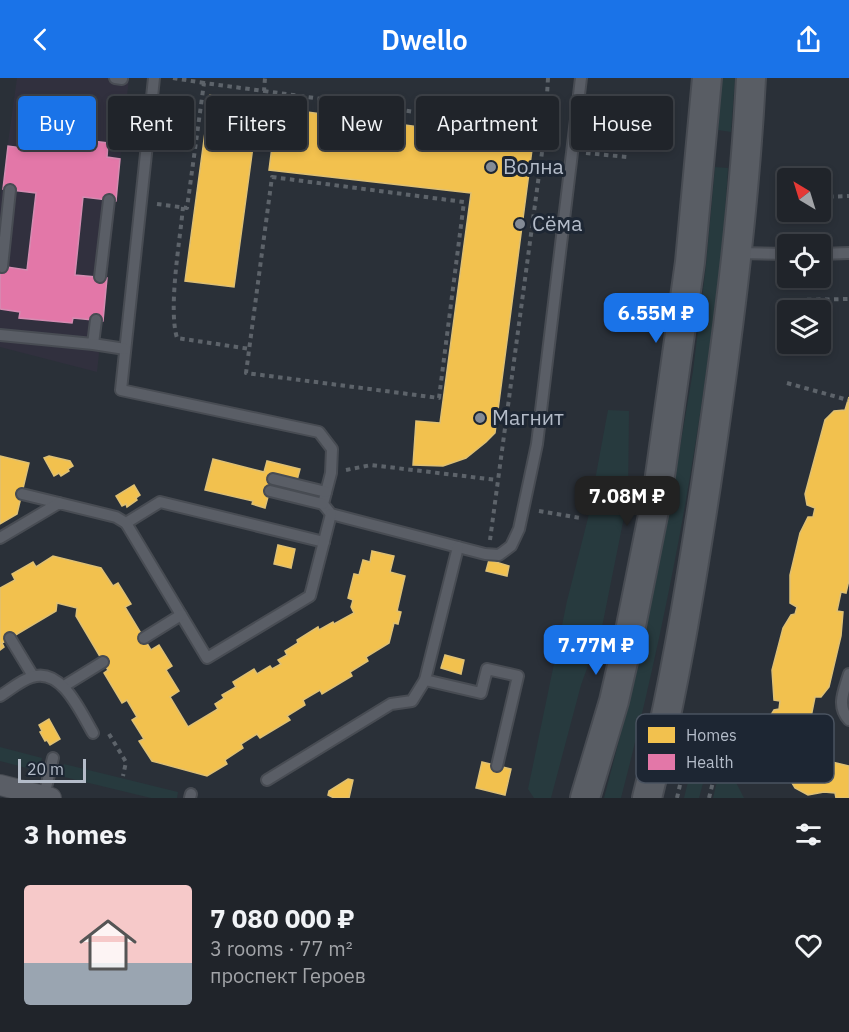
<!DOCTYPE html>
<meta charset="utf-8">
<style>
:root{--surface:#20242a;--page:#2d3036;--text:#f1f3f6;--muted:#a2a4a8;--line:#3d4147;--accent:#1a73e8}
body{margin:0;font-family:"IBM Plex Sans",sans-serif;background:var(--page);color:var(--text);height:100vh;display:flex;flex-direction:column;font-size:22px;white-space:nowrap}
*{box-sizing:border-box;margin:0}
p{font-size:20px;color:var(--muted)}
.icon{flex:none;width:33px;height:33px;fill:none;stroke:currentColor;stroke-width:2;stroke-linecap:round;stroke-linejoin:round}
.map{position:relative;height:720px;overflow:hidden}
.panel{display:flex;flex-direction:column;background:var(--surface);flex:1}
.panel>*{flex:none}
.guide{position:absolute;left:18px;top:18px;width:813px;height:54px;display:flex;gap:12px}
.needle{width:39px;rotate:322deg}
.controls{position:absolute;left:777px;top:90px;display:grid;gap:12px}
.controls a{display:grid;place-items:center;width:54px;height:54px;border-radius:6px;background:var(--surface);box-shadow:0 3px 9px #0003,0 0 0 2px var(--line);font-size:30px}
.scale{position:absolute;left:18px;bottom:15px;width:68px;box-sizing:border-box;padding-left:6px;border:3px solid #b4bcc9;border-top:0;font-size:16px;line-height:21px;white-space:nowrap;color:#b4bcc9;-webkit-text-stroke:4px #1d2633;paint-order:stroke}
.price{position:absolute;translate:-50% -51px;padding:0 14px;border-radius:12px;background:var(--accent);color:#fff;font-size:20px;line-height:39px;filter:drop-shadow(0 2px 3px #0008)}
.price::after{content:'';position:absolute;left:50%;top:36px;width:18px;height:14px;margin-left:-9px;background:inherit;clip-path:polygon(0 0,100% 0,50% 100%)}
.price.current{background:#222;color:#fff}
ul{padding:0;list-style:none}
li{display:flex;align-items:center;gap:18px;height:150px;padding:0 24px}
li span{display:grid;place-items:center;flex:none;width:168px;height:120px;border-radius:6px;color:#555}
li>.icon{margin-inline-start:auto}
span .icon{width:72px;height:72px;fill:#fffc;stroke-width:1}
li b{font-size:26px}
h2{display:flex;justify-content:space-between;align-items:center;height:72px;padding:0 24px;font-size:26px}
.tag{padding:0 21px;border-radius:6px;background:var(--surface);box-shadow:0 3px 9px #0003,0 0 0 2px var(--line);font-size:21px;line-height:54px}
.tag.current{background:var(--accent);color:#fff}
header{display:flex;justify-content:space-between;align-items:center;height:78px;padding:0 24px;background:var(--accent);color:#fff;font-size:27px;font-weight:600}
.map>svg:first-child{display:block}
.medical{fill:#31303e}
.green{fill:#273a3e}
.homes{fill:#f2c14e;stroke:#dfc073;stroke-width:1.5}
.health{fill:#e377a8;stroke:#d58cb2;stroke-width:1.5}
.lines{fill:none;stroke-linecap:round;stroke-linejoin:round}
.lane-casing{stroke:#484c53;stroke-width:14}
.street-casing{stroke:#484c53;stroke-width:22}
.secondary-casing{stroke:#484c53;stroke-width:32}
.path{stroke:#5d636a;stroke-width:4;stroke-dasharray:4.5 4.5;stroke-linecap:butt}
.lane{stroke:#5a5e66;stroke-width:10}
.street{stroke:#5a5e66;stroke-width:20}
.secondary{stroke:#595d64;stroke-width:28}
.poi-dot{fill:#848b96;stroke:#1d2633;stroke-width:2}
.labels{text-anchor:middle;stroke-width:6;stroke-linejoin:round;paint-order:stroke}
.poi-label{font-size:21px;fill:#b4bcc9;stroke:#1d2633;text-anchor:start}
.key{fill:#1d2633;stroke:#4a5360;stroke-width:1.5}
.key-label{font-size:16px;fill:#b4bcc9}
</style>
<header><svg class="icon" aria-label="back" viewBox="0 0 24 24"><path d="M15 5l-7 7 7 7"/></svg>Dwello<svg class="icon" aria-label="share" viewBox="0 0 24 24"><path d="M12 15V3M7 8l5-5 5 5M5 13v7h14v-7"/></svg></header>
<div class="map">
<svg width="849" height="720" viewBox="0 0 849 720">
<rect width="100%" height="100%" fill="#2a3038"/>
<path class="medical" d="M 17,0 L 129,0 L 97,294 L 0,269 L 0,122 Z"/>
<g class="green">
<path d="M 721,0 L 735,0 L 731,54 L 718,52 Z"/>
<path d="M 715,89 L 728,90 C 724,162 715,232 705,302 C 685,443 657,582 621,720 L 604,720 L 635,601 L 667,445 L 693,293 L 706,187 Z"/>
<path d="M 608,332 L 629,333 L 628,419 L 602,549 L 581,607 L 551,720 L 534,720 L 528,711 L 567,523 L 588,440 Z"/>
<path d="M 699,660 L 714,664 L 699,720 L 684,720 Z"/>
<path d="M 0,669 L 42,680 L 38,693 L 0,683 Z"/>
<path d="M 723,679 L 744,720 L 713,720 Z"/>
<path d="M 64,686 L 178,714 L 177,720 L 151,720 L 60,698 Z"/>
</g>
<g class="homes">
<path d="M 210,17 L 259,24 L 234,209 L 185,203 Z"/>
<path d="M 277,30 L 533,64 L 495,355 L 486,364 L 466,380 L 443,388 L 413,387 L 416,343 L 440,345 L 471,115 L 269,92 Z"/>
<path d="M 849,319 L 849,502 L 846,515 L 841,514 L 837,533 L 843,534 L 841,558 L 829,609 L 821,619 L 815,619 L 811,639 L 832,684 L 849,688 L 849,720 L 836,720 L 835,715 L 824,714 L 808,717 L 795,710 L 761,653 L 774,632 L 779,631 L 780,623 L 774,622 L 772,592 L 783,550 L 791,537 L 795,536 L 797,529 L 790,525 L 790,497 L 800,455 L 808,439 L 813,439 L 815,430 L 807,427 L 805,416 L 825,342 L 834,333 L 845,332 Z"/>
<path d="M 0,378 L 29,385 L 17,436 L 0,446 Z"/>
<path d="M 49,378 L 70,383 L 73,388 L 68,391 L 69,393 L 61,398 L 59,395 L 54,398 L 44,380 Z"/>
<path d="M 213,381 L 264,394 L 267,383 L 300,391 L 297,402 L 274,396 L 265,430 L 252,426 L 253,423 L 205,412 Z"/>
<path d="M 134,407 L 140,417 L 136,420 L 137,422 L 127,429 L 126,426 L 122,428 L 116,418 Z"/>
<path d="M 278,467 L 295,471 L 291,490 L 274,486 Z"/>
<path d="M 372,473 L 394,478 L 390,494 L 405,498 L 397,533 L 401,534 L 398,546 L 394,545 L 389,565 L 366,579 L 368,583 L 350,594 L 352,598 L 322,616 L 320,612 L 303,622 L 305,627 L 287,638 L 290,642 L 260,660 L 257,656 L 241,666 L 243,670 L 225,682 L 227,686 L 207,698 L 152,683 L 139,663 L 144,661 L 132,642 L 137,639 L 127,622 L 122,625 L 104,595 L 108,592 L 76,538 L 77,530 L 57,525 L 56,533 L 2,565 L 4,569 L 0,572 L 0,510 L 15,502 L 12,496 L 33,484 L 36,489 L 53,478 L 101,490 L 113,508 L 118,505 L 131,526 L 125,529 L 151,572 L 159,567 L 172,588 L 166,592 L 179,613 L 170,619 L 188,649 L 218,631 L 215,626 L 224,620 L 222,617 L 236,609 L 233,604 L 254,591 L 257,596 L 270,588 L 272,591 L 281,586 L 278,582 L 287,577 L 285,573 L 298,565 L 297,562 L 318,549 L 319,552 L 333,544 L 334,546 L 354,535 L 351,529 L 353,522 L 348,520 L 354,496 L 359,497 L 363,482 L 370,484 Z"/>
<path d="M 489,482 L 509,488 L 507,498 L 486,493 Z"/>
<path d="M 445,577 L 464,582 L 461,596 L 441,590 Z"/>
<path d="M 49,641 L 60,661 L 50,667 L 47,662 L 45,663 L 40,654 L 42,653 L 39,647 Z"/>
<path d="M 482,684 L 511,691 L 505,717 L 476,710 Z"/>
<path d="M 348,701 L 353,702 L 349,720 L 334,720 L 328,717 L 329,713 Z"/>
</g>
<path class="health" d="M 40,49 L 93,55 L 92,63 L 108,65 L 107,79 L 120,81 L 116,123 L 83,119 L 75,197 L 107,200 L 103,243 L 73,240 L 72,245 L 19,240 L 20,234 L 0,231 L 0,188 L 27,192 L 36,115 L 3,111 L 8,68 L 22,70 L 23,56 L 39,57 Z"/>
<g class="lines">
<defs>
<g id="lane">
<path d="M 115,0 L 122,1"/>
<path d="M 154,0 L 121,312 L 319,354 L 332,371 L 331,395 L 323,426 L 331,436 L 485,476 L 499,477 L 511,468 L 519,451 L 537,366 L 581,0"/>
<path d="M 737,175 L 788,176"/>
<path d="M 820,176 L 849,175"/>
<path d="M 2,189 L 10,112"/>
<path d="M 100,199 L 109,122"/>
<path d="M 0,257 L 93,266 L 96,242"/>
<path d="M 93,266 L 125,271"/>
<path d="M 273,401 L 326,414"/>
<path d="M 270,413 L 323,426"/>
<path d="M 22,416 L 59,425"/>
<path d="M 126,445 L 160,424 L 324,464"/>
<path d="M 0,460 L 59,425 L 116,439 L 126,445 L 207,580 L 310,518 L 331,436"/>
<path d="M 10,560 L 33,598"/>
<path d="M 144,560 L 181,537"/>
<path d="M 849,596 C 844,613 836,628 849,642"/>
<path d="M 425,602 L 481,615 L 487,591 L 518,598 L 497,688"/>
<path d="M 64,608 L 103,584"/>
<path d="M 0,618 C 10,612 21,602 32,599 C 62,589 81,635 93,655"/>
<path d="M 267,702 L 391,626 L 412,623 L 425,602 L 458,469"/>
<path d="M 44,718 L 53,680"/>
<path d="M 190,720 L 191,716"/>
</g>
<path id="street" d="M 0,707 L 51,720"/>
<g id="secondary">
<path d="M 585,720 L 614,623 L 630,553 L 658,412 L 690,184 L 707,0"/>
<path d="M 647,720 C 673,617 690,512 706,407 C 726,272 744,136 751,0"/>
</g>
</defs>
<use href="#lane" class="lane-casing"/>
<use href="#street" class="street-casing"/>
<use href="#secondary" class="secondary-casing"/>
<g class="path">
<path d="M 173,0 L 204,5"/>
<path d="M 548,0 L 545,52 L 559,53"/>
<path d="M 264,13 L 545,52 L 490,462"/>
<path d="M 591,39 L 630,43"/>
<path d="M 586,75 L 627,79"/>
<path d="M 272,99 L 464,124 L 439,320 L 246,295 Z"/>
<path d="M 820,119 L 849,118"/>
<path d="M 157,126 L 187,130 L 204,5 L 264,13 L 265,0"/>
<path d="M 183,129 C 180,163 168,230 177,260 L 250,271"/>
<path d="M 798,222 L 849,221"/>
<path d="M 787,305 L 848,322"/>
<path d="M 346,392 L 371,387 L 497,402"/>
<path d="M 539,433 L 580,440"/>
<path d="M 109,656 L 126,684 L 123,698"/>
<path d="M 677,720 L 694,645 L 723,651"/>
<path d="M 709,720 L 725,655"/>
</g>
<use href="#lane" class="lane"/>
<use href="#street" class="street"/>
<use href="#secondary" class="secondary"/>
</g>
<g class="poi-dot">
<circle cx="491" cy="89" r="6"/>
<circle cx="520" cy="146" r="6"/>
<circle cx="480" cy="340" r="6"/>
</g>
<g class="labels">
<g class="poi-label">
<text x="503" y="96">Волна</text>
<text x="532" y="153">Сёма</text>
<text x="492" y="347">Магнит</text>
</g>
</g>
<rect x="636" y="636" width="198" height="69" rx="9" class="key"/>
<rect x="648" y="649" width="27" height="16" fill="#f2c14e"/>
<rect x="648" y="676" width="27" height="16" fill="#e377a8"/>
<g class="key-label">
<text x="686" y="663">Homes</text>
<text x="686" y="690">Health</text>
</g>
</svg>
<div class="controls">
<a><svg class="needle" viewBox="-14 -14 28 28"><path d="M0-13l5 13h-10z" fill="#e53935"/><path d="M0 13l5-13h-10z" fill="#a2a4a8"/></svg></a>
<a><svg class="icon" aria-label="locate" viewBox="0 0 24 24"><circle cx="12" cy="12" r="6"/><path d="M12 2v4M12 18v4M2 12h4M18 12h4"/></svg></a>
<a><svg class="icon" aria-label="layers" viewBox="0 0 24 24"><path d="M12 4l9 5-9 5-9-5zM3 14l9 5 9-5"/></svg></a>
</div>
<div class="scale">20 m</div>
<b class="price" style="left:656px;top:266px">6.55M ₽</b>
<b class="price current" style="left:627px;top:449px">7.08M ₽</b>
<b class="price" style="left:596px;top:598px">7.77M ₽</b>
<div class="guide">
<a class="tag current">Buy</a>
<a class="tag">Rent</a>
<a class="tag">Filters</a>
<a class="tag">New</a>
<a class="tag">Apartment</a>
<a class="tag">House</a>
</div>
</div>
<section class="panel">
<h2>3 homes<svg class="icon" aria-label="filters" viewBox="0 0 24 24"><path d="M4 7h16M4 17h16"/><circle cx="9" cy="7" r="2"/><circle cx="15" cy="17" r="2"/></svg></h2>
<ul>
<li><span style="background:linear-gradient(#f6c9c9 65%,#9aa5b1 0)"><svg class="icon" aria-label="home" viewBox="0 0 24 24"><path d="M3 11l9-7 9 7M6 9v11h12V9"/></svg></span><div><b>7 080 000 ₽</b><p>3 rooms · 77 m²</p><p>проспект Героев</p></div><svg class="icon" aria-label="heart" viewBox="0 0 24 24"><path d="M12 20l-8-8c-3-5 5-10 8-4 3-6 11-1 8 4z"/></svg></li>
</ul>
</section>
